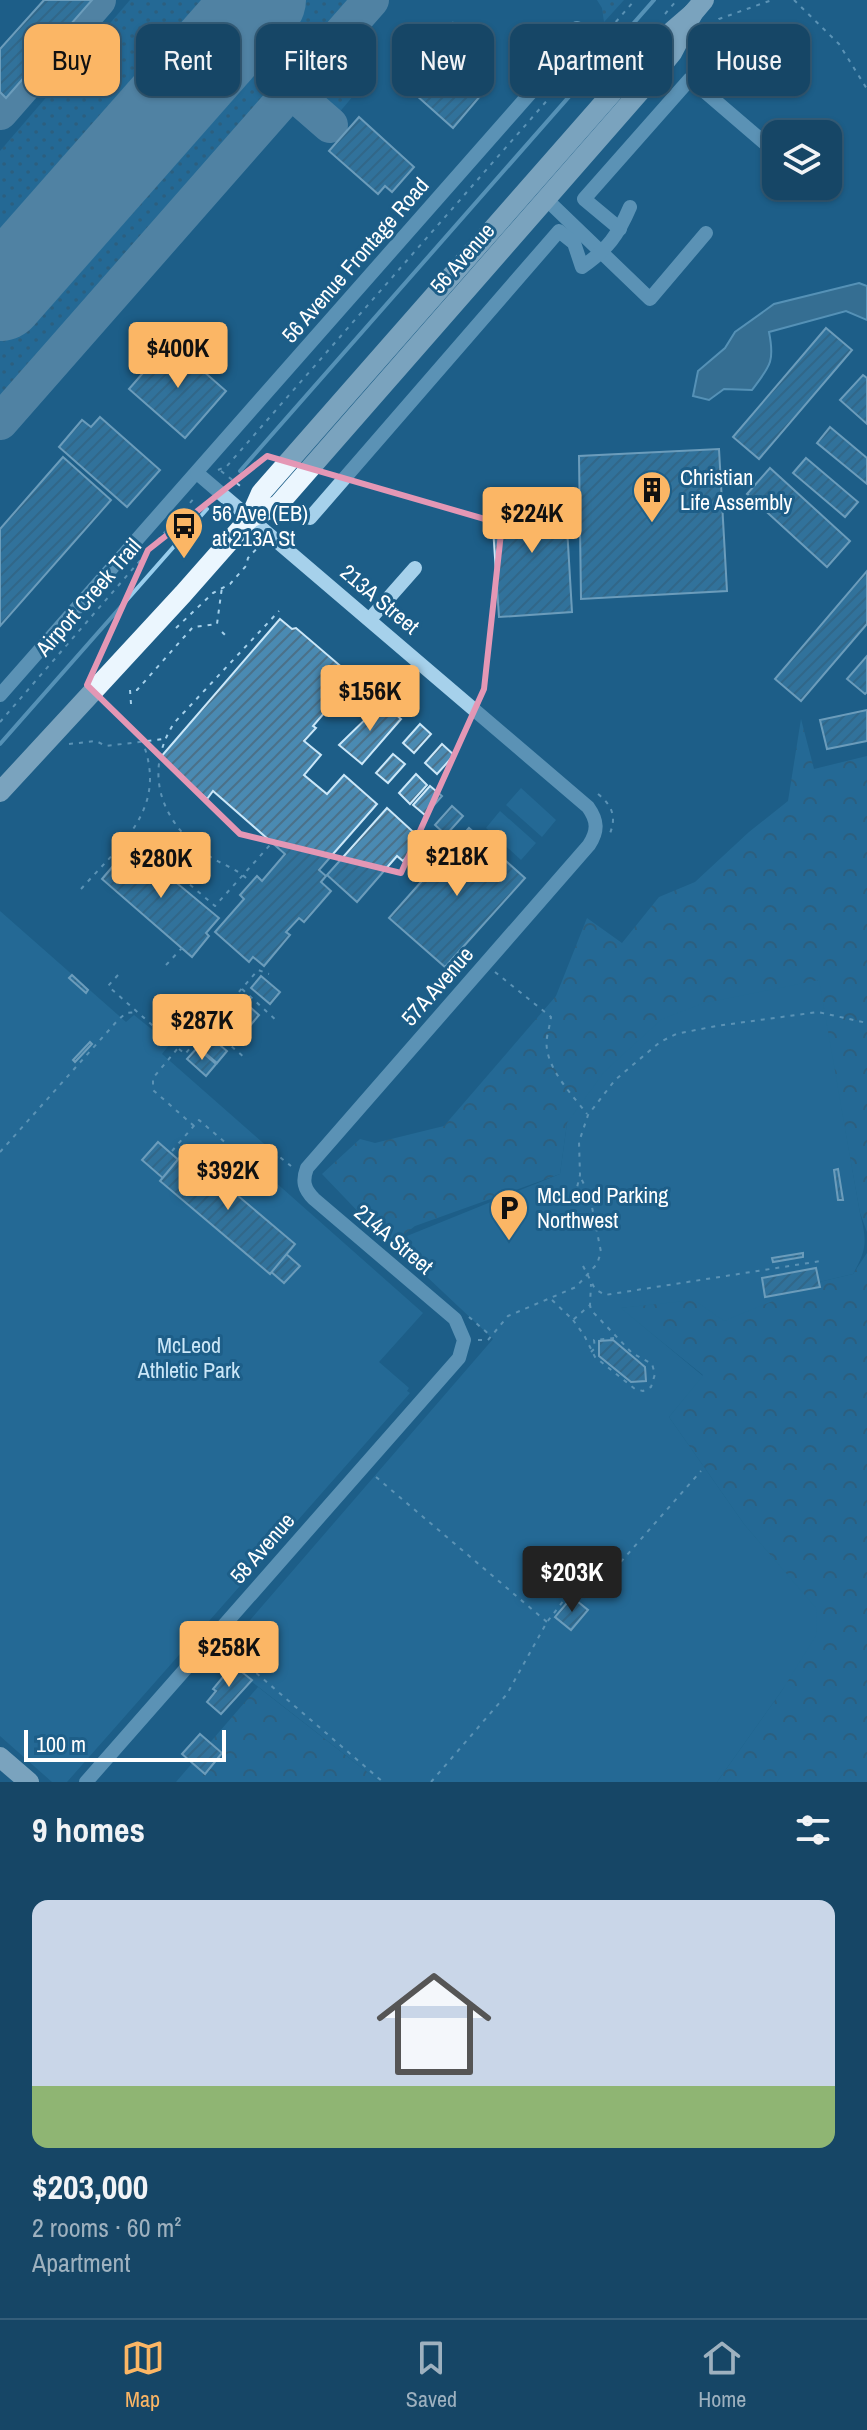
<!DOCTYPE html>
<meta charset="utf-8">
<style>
:root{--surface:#164666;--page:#23506f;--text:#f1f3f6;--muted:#9eb1bf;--line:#355e7a;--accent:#fbb665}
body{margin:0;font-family:"Archivo Narrow",sans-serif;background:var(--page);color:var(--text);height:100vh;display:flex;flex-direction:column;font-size:30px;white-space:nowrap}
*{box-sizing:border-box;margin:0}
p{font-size:26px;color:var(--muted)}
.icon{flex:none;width:44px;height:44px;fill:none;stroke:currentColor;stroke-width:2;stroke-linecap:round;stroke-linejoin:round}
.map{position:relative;height:1782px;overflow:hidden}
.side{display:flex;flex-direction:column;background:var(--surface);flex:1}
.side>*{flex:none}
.banner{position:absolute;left:24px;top:24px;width:820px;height:72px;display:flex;gap:16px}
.controls{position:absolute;left:762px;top:120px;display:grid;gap:16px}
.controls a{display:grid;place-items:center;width:80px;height:80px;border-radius:16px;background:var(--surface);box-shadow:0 2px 6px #0004,0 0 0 2px var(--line);font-size:40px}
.scale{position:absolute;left:24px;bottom:20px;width:202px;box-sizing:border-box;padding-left:8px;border:4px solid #fff;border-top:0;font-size:22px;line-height:28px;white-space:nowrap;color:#fff;-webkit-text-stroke:6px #1d5e88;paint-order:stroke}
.price{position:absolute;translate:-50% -68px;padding:0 18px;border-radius:8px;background:var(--accent);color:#111;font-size:26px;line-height:52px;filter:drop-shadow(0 2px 4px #0008)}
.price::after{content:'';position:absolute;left:50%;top:48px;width:24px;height:18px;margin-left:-12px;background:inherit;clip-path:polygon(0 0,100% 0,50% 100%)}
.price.active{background:#222;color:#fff}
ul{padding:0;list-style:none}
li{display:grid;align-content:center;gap:16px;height:424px;padding:0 32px}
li+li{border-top:2px solid var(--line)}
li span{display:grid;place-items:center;height:248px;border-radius:16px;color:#555}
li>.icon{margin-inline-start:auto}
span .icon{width:144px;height:144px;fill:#fffc;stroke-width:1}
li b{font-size:34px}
h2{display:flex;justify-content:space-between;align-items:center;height:96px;padding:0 32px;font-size:34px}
.chip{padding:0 28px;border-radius:16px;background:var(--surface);box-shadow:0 2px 6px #0004,0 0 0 2px var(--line);font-size:28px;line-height:72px}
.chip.active{background:var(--accent);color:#111}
.tab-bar{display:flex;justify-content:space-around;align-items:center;height:112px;border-top:2px solid var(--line);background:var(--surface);font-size:22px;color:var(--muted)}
.tab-bar a{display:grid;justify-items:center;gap:4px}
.tab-bar .active{color:var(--accent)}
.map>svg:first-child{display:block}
.grass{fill:url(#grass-dots)}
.forest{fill:url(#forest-crowns)}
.park{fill:#2d77a4}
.water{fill:#52819e;stroke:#99ceed;stroke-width:2}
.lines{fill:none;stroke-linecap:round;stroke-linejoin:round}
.stream{stroke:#99ceed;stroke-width:4}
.taxiway{stroke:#8eaec4;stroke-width:36}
.runway{stroke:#8eaec4;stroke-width:90}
.building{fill:url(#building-hatch);stroke:#cbe7f8;stroke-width:2}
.path{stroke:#a6d1eb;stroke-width:2;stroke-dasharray:4 6;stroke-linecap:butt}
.minor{stroke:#a6d1eb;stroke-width:14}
.major{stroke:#ebf6fe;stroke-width:20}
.marked{fill:none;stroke:#e497b5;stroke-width:6;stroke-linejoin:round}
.labels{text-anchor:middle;stroke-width:6;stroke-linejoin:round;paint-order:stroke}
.street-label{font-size:22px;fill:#fff;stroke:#1d5e88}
.poi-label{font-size:22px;fill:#fff;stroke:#1d5e88;text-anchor:start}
.park-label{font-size:22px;fill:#cbe7f8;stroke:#1d5e88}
</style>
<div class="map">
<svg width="867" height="1782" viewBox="0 0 867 1782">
<defs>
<pattern id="grass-dots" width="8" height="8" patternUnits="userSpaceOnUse" patternTransform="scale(2)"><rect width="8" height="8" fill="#2d77a4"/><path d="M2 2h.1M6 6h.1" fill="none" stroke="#3e5f74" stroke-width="1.8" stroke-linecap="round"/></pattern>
<pattern id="forest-crowns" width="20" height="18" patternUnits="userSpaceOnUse" patternTransform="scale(2)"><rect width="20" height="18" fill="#2d77a4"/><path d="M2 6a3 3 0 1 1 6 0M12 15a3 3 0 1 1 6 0" fill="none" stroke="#3e5f74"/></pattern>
<pattern id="building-hatch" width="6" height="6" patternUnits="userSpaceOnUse" patternTransform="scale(2)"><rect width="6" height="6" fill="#4a8ab2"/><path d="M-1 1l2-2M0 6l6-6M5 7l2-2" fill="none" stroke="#4b7189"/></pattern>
</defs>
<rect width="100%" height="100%" fill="#1d5e88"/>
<g class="grass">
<path d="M 130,0 L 230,0 L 0,261 L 0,151 Z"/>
<path d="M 293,0 L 362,0 L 0,411 L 0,333 Z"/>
<path d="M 597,0 L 624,0 L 604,22 L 602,8 Z"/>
<path d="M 353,41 L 362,49 L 349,64 L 349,67 L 365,82 L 337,115 L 329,116 L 305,95 Z"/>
</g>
<g class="forest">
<path d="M 801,719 L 814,769 L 867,756 L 867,1232 L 860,1213 L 818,980 L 567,1123 L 560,1174 L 415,1226 L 390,1245 L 322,1174 L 360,1139 L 375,1143 L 444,1126 L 556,996 L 587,918 L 622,943 L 659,897 L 695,882 L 749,832 L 788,801 Z"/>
<path d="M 867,1253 L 867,1782 L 717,1782 L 783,1689 L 815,1608 L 744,1524 L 669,1417 L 703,1375 L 620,1308 L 819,1282 L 853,1274 Z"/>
<path d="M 258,1687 L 380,1782 L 176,1782 Z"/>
</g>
<g class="park">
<path d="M 521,788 L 556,820 L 542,837 L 506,805 Z"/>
<path d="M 500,811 L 536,843 L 521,860 L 486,828 Z"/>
<path d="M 0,911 L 126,1022 L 134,1015 L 170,1044 L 162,1054 L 279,1157 L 265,1173 L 423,1313 L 379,1362 L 409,1388 L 407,1391 L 410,1393 L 67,1782 L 52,1782 L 0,1736 Z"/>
<path d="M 819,980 L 860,1213 C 867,1241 867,1249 853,1274 L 819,1282 L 724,1321 L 694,1300 L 621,1308 L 703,1376 L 669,1417 L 744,1524 L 816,1608 L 817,1634 L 783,1689 L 717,1782 L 380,1782 L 219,1656 L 493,1339 L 426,1276 L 407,1236 L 560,1174 L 567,1123 L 604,1072 L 662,1019 L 704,1003 Z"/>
</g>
<path class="water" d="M 859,283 L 867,286 L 867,320 L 846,311 L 769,332 C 775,362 770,366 752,390 L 724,389 L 709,400 L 693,396 L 698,371 L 725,348 L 735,332 L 774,304 Z"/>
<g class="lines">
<g class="stream">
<path d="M 240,471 L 654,0"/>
<path d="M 0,744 L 207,509"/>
</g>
<g class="taxiway">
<path d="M 291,91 L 330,125"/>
<path d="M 0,112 L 98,0"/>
<path d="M 0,422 L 371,0"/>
</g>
<path class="runway" d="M 0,296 L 261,0"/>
</g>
<g class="building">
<path d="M 44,0 L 92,0 L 6,98 L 0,92 L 0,49 Z"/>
<path d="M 453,23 L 483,49 L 470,63 L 492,82 L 453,128 L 398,79 L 438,33 L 441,36 Z"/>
<path d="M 359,117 L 414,167 L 392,192 L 385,186 L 378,194 L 329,151 Z"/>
<path d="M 826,328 L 852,350 L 759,459 L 733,437 Z"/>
<path d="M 170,342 L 226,391 L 185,438 L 129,389 Z"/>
<path d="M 863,375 L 867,378 L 867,424 L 840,400 Z"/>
<path d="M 100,417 L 160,470 L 127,507 L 59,447 L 82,420 L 91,427 Z"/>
<path d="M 830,427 L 867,458 L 867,484 L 817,443 Z"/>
<path d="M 719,449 L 727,591 L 581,599 L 579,456 Z"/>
<path d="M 63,457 L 111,500 L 0,626 L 0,529 Z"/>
<path d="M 806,458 L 858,502 L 845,517 L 793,473 Z"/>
<path d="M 770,468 L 850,541 L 827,567 L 747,494 Z"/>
<path d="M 565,493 L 572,612 L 499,617 L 491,498 Z"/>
<path d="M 867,571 L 867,624 L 801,701 L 775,679 Z"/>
<path d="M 280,619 L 292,629 L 296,628 L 351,675 L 346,681 L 349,684 L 313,726 L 316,728 L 304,741 L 321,755 L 304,775 L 327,794 L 344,775 L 377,804 L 319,870 L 326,876 L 321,882 L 331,891 L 304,922 L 299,918 L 286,932 L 290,935 L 264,966 L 253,957 L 249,962 L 215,932 L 244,899 L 240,895 L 257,876 L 262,881 L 285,854 L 213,791 L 207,799 L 160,758 Z"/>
<path d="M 867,656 L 867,692 L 865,694 L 847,679 Z"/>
<path d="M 382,703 L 401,719 L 362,764 L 339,745 Z"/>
<path d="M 867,710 L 867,741 L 827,749 L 820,720 Z"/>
<path d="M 420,724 L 431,734 L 414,753 L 403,743 Z"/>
<path d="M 442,744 L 454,755 L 437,774 L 425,763 Z"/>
<path d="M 393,754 L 405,764 L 388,783 L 376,773 Z"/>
<path d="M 416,774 L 427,785 L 410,804 L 399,793 Z"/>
<path d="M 430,786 L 442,796 L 425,815 L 413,805 Z"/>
<path d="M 452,806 L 463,816 L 446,835 L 435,825 Z"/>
<path d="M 387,808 L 422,840 L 403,861 L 397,856 L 357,902 L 327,875 Z"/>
<path d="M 469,828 L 525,878 L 445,967 L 389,918 Z"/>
<path d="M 131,845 L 219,918 L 206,933 L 209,936 L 192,957 L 102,879 Z"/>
<path d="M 72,975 L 88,990 L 86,993 L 69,978 Z"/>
<path d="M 261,976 L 280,992 L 270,1004 L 251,988 Z"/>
<path d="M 240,998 L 259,1015 L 249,1027 L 229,1010 Z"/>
<path d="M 228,1013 L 247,1029 L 237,1041 L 218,1025 Z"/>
<path d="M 208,1035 L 227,1051 L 217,1063 L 198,1047 Z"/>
<path d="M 90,1042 L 92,1044 L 75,1062 L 73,1060 Z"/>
<path d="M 197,1048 L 216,1064 L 206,1076 L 187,1059 Z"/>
<path d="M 158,1142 L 300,1266 L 284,1283 L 142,1160 Z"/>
<path d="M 185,1151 L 295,1244 L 270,1274 L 160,1181 Z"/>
<path d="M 838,1169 L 843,1200 L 838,1200 L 834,1170 Z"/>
<path d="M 803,1253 L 803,1257 L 773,1262 L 772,1258 Z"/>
<path d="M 816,1268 L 820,1287 L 765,1297 L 762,1278 Z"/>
<path d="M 613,1340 L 645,1367 L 646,1381 L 631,1382 L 599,1356 L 599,1341 Z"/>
<path d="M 572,1597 L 588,1610 L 571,1630 L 555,1617 Z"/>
<path d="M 233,1665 L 252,1680 L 221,1714 L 207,1702 L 216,1691 L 213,1689 Z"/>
<path d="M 200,1734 L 222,1753 L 205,1774 L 182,1754 Z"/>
</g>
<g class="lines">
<g class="path">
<path d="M 794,0 L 839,44 L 867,89"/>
<path d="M 665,14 L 677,0"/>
<path d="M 699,42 L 719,19 L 772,0"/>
<path d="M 218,470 L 227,466 L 635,0"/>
<path d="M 221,471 L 244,489"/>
<path d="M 176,628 L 213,593 L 230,584 L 246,566 L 248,558 L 261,544"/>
<path d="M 222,632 L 227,637"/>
<path d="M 131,704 L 130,690 L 137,690 L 193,627 L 217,624 L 222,587"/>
<path d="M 0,722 L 196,496"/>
<path d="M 69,744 L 96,741 L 106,746 L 164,739"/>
<path d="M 598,794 C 614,807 617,819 608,838"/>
<path d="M 129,833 L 215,906 L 270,845"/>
<path d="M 246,878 C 235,868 221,864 209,856 C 162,824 142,774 174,723 L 279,611"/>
<path d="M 81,889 C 121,844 168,809 143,743"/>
<path d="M 166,965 L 182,948"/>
<path d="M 495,972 L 551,1017 C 550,1027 545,1038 547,1049 C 550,1072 573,1096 587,1114"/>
<path d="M 118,975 L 108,986 L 178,1048 L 153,1078 L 153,1090 L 194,1126"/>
<path d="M 242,989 L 277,1021"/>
<path d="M 209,1027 L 245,1058"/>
<path d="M 179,1049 L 185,1054 L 258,970 L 269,974"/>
<path d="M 172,1151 L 199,1120 L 241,1156 L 262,1162 L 276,1154 L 291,1166"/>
<path d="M 0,1152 L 118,1020 L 126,1013 L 137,1012"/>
<path d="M 575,1196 L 580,1175 L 579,1142 L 588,1115 L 615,1080 L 660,1042 L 676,1034 L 716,1026 L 818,1012 L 867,1023"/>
<path d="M 583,1266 L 595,1289 L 605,1295 L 821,1261"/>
<path d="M 552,1300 L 573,1320 L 590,1305 L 591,1284"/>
<path d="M 469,1317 L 491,1336"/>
<path d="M 573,1320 L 584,1335 L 595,1357 L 635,1389 L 643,1391 L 651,1387 L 655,1374 L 652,1364 L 632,1353 L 591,1310 L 590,1305"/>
<path d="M 478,1340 L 488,1340 L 508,1316 L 576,1287 L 597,1264 L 601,1252 L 590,1197 L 580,1176"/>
<path d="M 591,1352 L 595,1348 L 594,1340 L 614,1338"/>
<path d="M 376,1477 L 547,1622"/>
<path d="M 226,1647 L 383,1782"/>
<path d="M 431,1782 L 507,1694 L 547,1622 L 571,1591 L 597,1589 L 701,1471"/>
</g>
<g class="minor">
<path d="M 546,199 L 650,299 L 706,233"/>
<path d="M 620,229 L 584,199 L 690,79 L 775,152"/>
<path d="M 310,518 L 559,231 L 574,243 L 582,267 C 608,249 618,235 630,207"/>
<path d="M 370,619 L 415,568"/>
<path d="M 0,695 L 563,56 L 577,28"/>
<path d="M 86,1782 L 459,1358 L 464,1340 L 455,1319 L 314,1199 C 304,1189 302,1181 307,1168 L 589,845 C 598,831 598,821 588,807 L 197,473"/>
</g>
<g class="major">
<path d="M 250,518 L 278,505 L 651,79 L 672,53 L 693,13 L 704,0"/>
<path d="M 0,792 L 183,594 L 250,518 L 261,493 L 649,51 L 693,13"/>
<path d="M 0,1757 L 29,1782"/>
</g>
</g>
<path d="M0 0H867V1782H0ZM 267,456 L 502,524 L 484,689 L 401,873 L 240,834 L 87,685 L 148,550 Z" fill="#1d5e88" fill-opacity=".55" fill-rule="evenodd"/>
<path class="marked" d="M 267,456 L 502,524 L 484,689 L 401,873 L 240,834 L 87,685 L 148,550 Z"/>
<defs>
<symbol id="building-pin" viewBox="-11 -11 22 30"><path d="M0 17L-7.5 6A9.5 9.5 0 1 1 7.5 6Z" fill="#fbb665" stroke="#1d5e88"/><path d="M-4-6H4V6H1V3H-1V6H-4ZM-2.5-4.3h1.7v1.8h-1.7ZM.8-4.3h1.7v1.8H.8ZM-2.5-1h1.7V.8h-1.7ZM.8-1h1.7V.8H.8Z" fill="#111"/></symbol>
<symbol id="bus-pin" viewBox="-11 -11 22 30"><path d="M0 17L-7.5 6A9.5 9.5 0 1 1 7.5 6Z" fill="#fbb665" stroke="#1d5e88"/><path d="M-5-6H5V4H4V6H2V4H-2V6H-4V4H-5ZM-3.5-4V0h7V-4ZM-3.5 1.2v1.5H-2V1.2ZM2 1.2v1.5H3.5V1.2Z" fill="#111"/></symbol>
<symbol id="parking-pin" viewBox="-11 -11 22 30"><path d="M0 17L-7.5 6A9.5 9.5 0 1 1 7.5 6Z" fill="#fbb665" stroke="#1d5e88"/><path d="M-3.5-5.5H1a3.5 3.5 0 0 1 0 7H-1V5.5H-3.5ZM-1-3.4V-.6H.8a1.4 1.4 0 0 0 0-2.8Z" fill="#111"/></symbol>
</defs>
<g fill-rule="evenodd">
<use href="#building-pin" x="630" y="468" width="44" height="60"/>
<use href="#bus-pin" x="162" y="504" width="44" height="60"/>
<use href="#parking-pin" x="487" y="1186" width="44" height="60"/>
</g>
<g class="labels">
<g class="street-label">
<text transform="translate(462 258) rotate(-49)" y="8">56 Avenue</text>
<text transform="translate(355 260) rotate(-49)" y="8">56 Avenue Frontage Road</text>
<text transform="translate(88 597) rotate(-49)" y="8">Airport Creek Trail</text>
<text transform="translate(380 599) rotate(40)" y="8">213A Street</text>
<text transform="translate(437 986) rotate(-49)" y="8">57A Avenue</text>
<text transform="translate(394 1239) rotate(40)" y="8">214A Street</text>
<text transform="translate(262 1548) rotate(-49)" y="8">58 Avenue</text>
</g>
<g class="poi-label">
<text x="680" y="485">Christian<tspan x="680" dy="25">Life Assembly</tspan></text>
<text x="212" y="521">56 Ave (EB)<tspan x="212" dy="25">at 213A St</tspan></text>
<text x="537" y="1203">McLeod Parking<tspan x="537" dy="25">Northwest</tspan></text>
</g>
<g class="park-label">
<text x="189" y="1353">McLeod<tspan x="189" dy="25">Athletic Park</tspan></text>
</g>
</g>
</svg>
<div class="controls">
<a><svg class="icon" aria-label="layers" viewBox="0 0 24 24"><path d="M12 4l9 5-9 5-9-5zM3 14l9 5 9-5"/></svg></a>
</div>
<div class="scale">100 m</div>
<b class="price" style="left:178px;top:390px">$400K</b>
<b class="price" style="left:532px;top:555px">$224K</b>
<b class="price" style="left:370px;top:733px">$156K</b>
<b class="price" style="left:457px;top:898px">$218K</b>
<b class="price" style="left:161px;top:900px">$280K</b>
<b class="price" style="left:202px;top:1062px">$287K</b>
<b class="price" style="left:228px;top:1212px">$392K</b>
<b class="price active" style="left:572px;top:1614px">$203K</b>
<b class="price" style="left:229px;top:1689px">$258K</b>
<div class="banner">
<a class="chip active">Buy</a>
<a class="chip">Rent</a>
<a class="chip">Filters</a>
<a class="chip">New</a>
<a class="chip">Apartment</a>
<a class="chip">House</a>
</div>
</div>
<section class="side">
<h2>9 homes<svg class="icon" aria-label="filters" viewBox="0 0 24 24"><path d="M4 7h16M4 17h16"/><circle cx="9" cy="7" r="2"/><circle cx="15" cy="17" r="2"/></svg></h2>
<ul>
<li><span style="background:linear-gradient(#c9d6e8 75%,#8fb573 0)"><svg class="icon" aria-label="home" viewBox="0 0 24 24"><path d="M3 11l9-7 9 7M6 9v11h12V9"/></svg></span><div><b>$203,000</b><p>2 rooms · 60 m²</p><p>Apartment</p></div></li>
</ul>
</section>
<nav class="tab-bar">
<a class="active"><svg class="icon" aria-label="map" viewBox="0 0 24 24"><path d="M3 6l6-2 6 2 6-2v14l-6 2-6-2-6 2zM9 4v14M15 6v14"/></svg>Map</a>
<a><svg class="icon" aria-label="saved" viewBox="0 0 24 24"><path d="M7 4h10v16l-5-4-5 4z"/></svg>Saved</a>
<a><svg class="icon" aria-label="home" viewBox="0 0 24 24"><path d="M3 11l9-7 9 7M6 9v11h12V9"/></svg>Home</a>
</nav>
